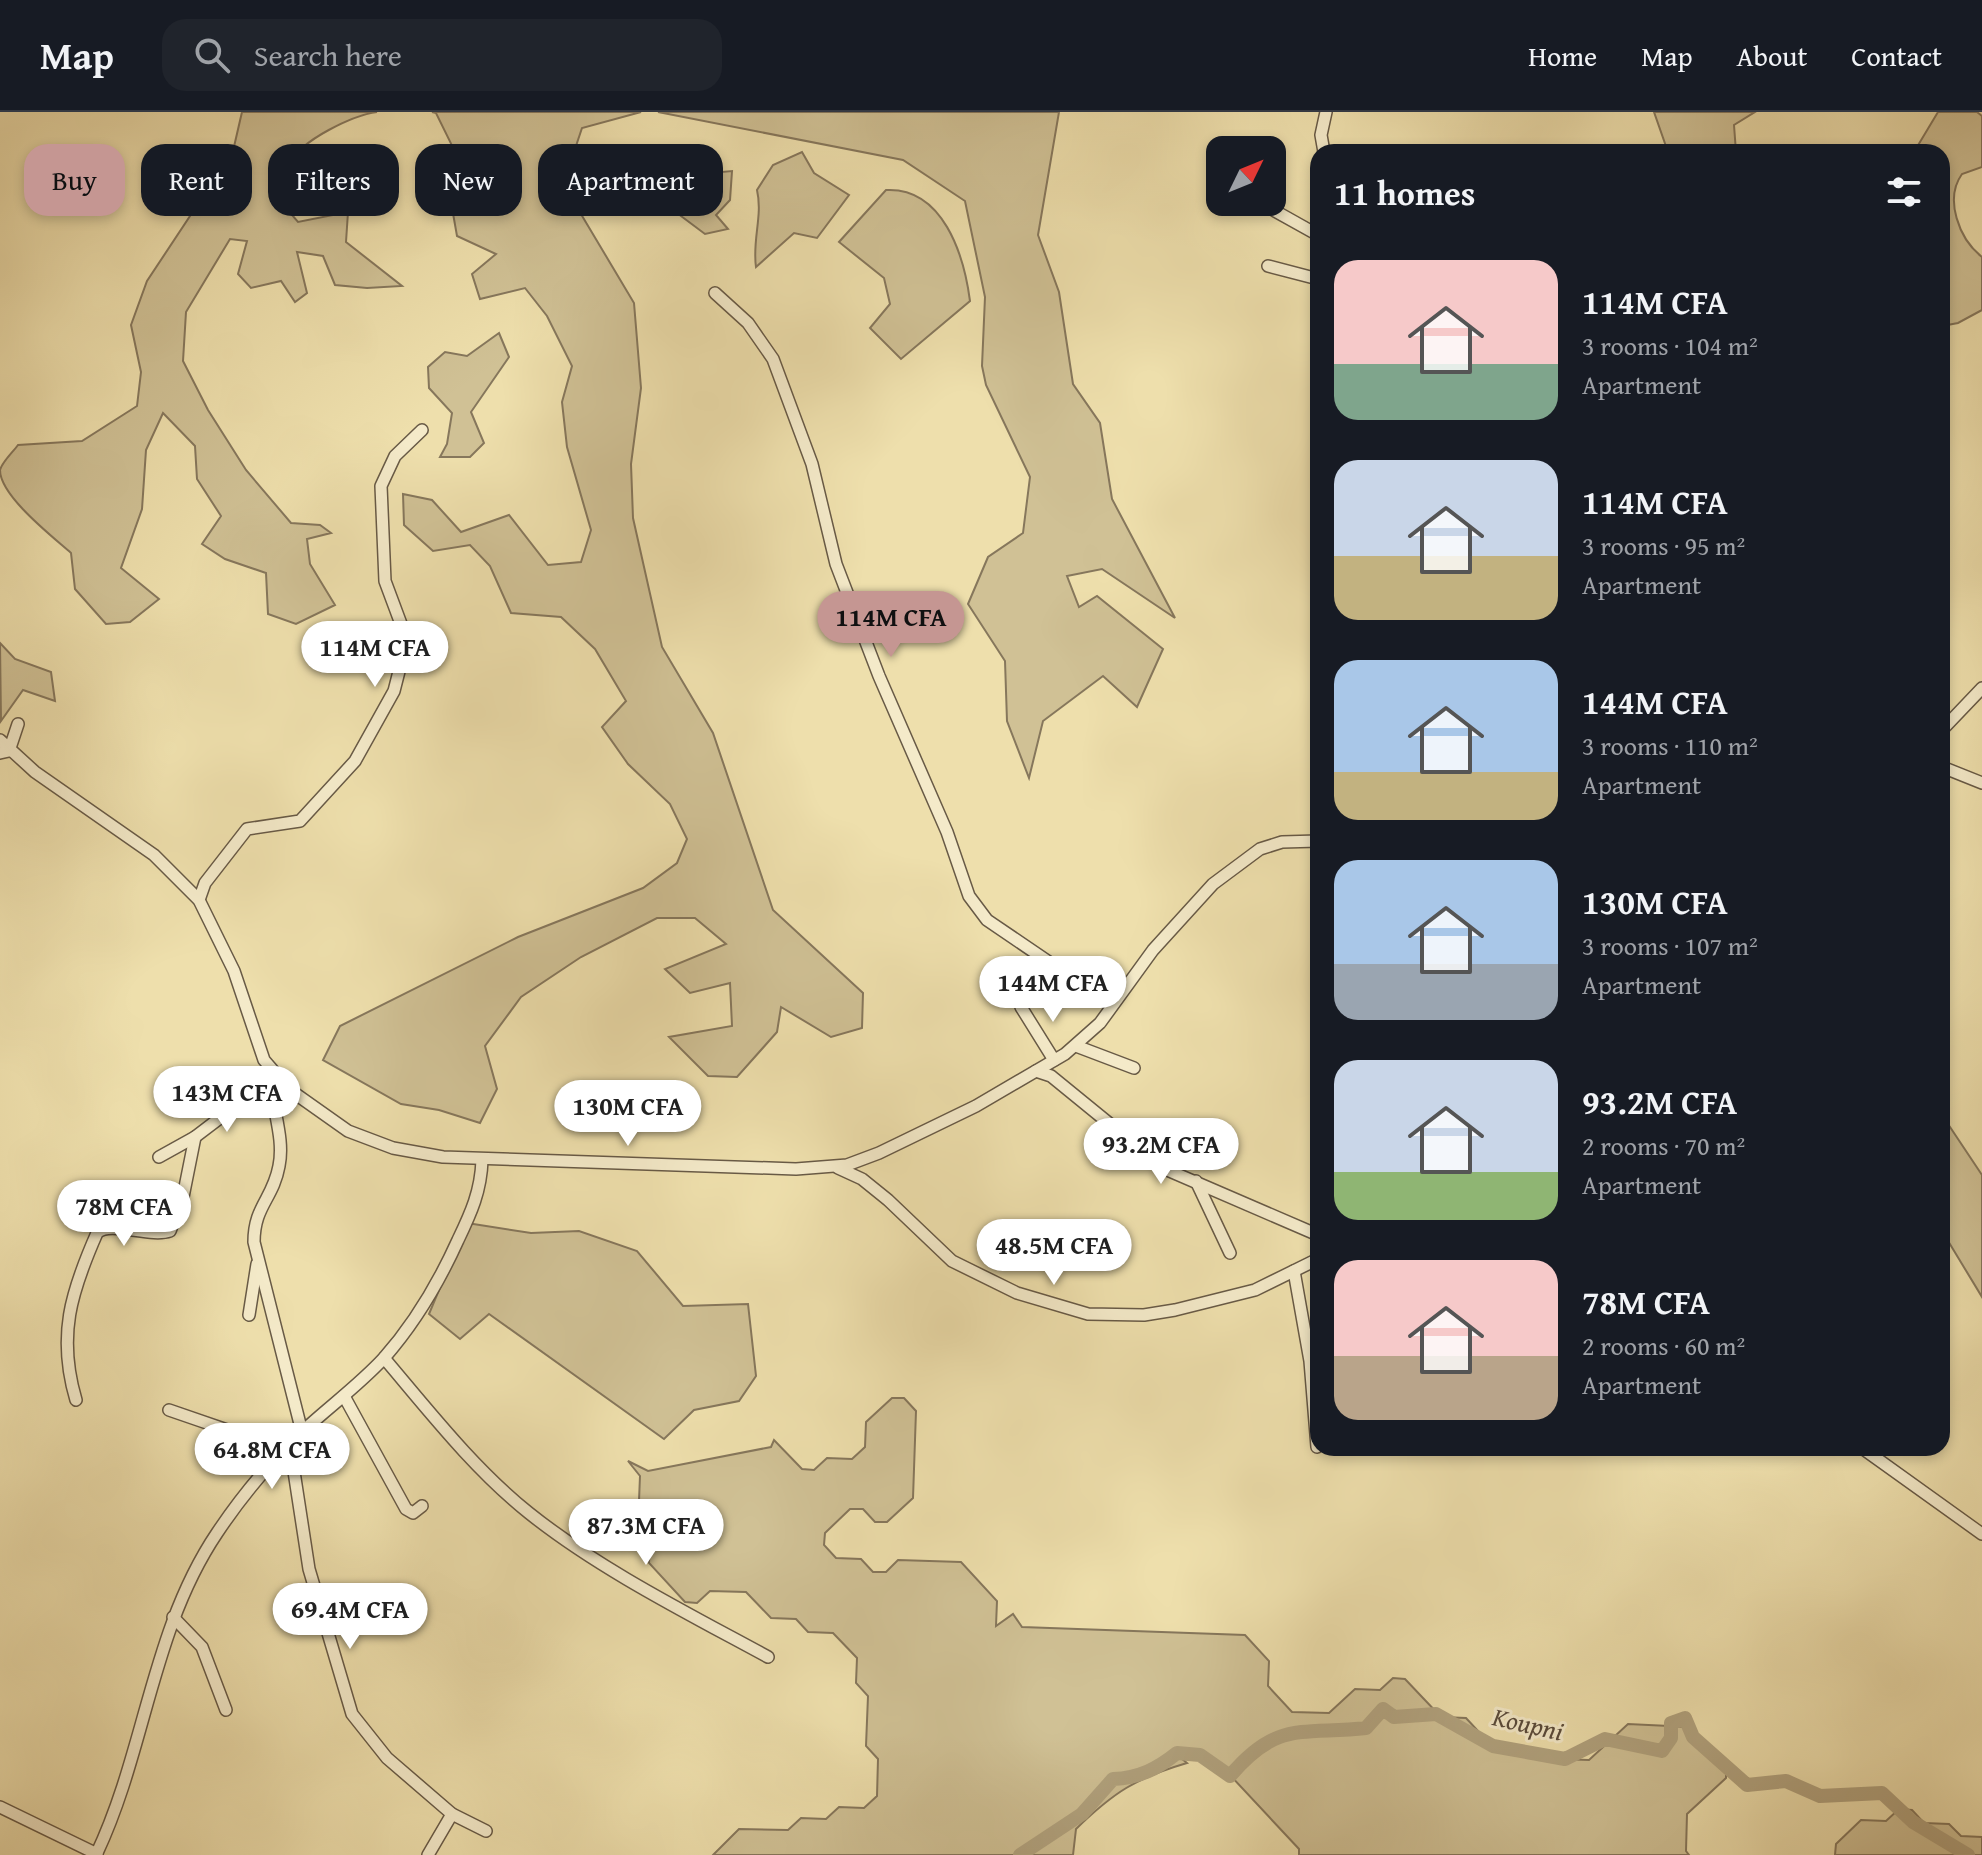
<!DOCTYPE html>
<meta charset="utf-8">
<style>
:root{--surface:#171b24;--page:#20242c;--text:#f1f3f6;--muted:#9ea1a6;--line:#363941;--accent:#c59692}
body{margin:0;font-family:"Gentium Book Plus",serif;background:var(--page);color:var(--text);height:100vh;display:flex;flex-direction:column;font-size:30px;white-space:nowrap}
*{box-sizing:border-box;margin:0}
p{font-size:26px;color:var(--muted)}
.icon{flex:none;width:44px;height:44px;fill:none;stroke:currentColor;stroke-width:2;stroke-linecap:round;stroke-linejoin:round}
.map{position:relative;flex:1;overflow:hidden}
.side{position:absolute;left:1310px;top:32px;width:640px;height:1312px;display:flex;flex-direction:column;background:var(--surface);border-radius:24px;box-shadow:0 4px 12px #0003}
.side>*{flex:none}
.banner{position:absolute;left:24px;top:32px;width:760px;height:72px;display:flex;gap:16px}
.needle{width:52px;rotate:47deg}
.fabs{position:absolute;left:1206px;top:24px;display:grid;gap:16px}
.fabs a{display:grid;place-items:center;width:80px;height:80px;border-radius:16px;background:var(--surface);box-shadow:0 4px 12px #0003;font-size:40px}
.price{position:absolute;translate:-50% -68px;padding:0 18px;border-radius:28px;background:#fff;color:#222;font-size:26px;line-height:52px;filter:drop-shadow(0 2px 4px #0008)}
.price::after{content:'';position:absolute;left:50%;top:48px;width:24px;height:18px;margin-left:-12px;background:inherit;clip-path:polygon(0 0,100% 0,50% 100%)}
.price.on{background:var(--accent);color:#111}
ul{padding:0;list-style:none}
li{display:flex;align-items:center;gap:24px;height:200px;padding:0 24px}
li span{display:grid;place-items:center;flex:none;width:224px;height:160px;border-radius:24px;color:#555}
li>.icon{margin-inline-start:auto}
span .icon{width:96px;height:96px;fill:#fffc;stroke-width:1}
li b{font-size:34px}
h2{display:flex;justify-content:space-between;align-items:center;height:96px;padding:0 24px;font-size:34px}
.chip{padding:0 28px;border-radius:24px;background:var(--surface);box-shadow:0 4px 12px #0003;font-size:28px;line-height:72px}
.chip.on{background:var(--accent);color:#111}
header{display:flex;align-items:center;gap:48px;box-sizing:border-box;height:112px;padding:0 40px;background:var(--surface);border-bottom:2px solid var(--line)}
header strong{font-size:38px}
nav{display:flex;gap:44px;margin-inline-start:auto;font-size:28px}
.search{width:560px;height:72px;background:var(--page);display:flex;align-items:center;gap:20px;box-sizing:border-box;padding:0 28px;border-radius:24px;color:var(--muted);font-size:30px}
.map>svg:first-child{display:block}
.green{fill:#d0c195;stroke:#86775c;stroke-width:2}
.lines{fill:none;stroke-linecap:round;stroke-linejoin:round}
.river{stroke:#b1a27e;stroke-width:14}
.minor-casing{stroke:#685a46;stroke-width:14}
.minor{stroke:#f4eac9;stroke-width:11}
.labels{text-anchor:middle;stroke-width:6;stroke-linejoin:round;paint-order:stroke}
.water-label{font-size:26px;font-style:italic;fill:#594a3a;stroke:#f4eac9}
</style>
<header>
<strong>Map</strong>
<div class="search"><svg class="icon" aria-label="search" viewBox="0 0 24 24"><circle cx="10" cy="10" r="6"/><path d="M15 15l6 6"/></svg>Search here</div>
<nav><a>Home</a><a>Map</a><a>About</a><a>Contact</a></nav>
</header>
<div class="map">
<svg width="1982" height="1743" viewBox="0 0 1982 1743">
<rect width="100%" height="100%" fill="#eedfac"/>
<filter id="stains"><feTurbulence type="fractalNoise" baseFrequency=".0025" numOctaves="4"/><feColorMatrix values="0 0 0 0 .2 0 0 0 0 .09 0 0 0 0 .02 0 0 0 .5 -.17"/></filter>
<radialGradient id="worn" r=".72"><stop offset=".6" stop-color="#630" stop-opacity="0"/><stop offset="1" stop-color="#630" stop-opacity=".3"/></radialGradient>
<g class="green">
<path d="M 242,0 L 377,0 C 354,3 300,28 291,51 C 286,63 287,82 285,95 L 298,110 L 348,100 L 346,130 L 402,174 L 367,176 L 335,173 L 323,144 L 297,140 L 307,181 L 295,190 L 281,169 L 251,176 L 238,162 L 247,129 L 230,127 L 186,200 L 183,249 L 208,298 L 246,358 L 291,411 L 320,413 L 331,421 L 307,427 L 310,452 L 335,493 L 296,512 L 268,502 L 266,461 L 225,447 L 202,432 L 221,404 L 197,367 L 195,334 L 163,301 L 146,338 L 142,397 L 121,456 L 159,487 L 130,510 L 106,512 L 75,477 L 71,441 C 53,425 0,384 0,358 C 2,350 13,340 18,333 L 82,329 L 137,294 L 141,260 L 131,213 L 147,169 L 233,39 Z"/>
<path d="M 432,0 L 641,0 L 582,16 L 572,46 L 572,87 L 634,191 L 641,276 L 631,352 L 633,406 L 662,535 L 713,621 L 773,798 L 863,881 L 862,916 L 831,925 L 781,895 L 777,920 L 737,965 L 708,964 L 669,925 L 732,914 L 730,871 L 690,881 L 665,857 L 726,832 L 695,806 L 657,806 L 581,845 L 521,885 L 485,934 L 497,977 L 480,1011 L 439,998 L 401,992 L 323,948 L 340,914 L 518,825 L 643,776 L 677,751 L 687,727 L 670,692 L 628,652 L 602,615 L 626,589 L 595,537 L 561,505 L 511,501 L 490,454 L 470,433 L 433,439 L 404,413 L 403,382 L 432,388 L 461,420 L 509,403 L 548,453 L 581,450 L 591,418 L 567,335 L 562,290 L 572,254 L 547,204 L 525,176 L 480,187 L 472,162 L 496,142 L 457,124 L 451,90 L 469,68 L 436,1 Z"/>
<path d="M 658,0 L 1059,0 L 1038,123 L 1059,180 L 1073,272 L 1100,311 L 1112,387 L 1175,506 L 1102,457 L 1067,464 L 1079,495 L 1097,484 L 1163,537 L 1137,595 L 1103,564 L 1043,609 L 1029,666 L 1007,609 L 1005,549 L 968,492 L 988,445 L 1023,421 L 1030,365 L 986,273 L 982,254 L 985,185 L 965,89 L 903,48 Z"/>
<path d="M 1654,0 L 1755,0 L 1734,13 L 1736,40 L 1668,40 Z"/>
<path d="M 1938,0 L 1977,0 L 1982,4 L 1982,55 L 1962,62 C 1944,87 1959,127 1982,145 L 1982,198 L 1958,211 L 1942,214 L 1942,40 L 1914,40 Z"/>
<path d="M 638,37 L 689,63 L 732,59 L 730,88 L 716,103 L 728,117 L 705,122 L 633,68 Z"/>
<path d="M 802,40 L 814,61 L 849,83 L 817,126 L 794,121 L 756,155 C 752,128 763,104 757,78 L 773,53 Z"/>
<path d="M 886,78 C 943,75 964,143 970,189 L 901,247 L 870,216 L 890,192 L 884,166 L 839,130 Z"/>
<path d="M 499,221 L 509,245 L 471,300 L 484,331 L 470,345 L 440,345 L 447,332 L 452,301 L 429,276 L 428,255 L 445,240 L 467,244 Z"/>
<path d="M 0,531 L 15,547 L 51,560 L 55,589 L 23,578 L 1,609 Z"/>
<path d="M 1942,1003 L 1982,1063 L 1982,1185 L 1942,1119 Z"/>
<path d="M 467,1111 L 531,1121 L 579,1119 L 637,1139 L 683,1194 L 748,1192 L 756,1264 L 739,1289 L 694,1298 L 664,1327 L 489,1202 L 460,1227 L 429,1202 Z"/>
<path d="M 892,1286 L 904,1286 L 916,1299 L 913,1386 L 887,1410 L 875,1410 L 863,1397 L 850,1397 L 825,1421 L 824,1433 L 836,1446 L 861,1447 L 873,1460 L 886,1460 L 898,1448 L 961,1450 L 997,1489 L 996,1514 L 1013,1502 L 1022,1515 L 1245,1523 L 1269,1549 L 1268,1574 L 1292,1600 L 1329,1601 L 1355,1577 L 1380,1578 L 1393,1566 L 1405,1567 L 1441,1605 L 1466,1606 L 1490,1632 L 1515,1633 L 1527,1646 L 1589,1648 L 1628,1612 L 1690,1615 L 1726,1653 L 1726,1666 L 1687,1702 L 1686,1739 L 1689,1743 L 1299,1743 L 1299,1737 L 1215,1647 L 1181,1646 L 1187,1651 C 1136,1666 1114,1680 1076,1717 L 1073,1743 L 713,1743 L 739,1717 L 788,1718 L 801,1706 L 826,1707 L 839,1695 L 864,1696 L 877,1684 L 878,1647 L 866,1634 L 868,1584 L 856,1571 L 857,1546 L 833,1521 L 808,1520 L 796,1507 L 771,1506 L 746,1480 L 710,1479 L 697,1491 L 685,1490 L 649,1451 L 651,1402 L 639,1389 L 640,1364 L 628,1349 L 648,1359 L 771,1335 L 774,1328 L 802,1357 L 814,1358 L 827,1346 L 852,1347 L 865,1335 L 866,1310 Z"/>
<path d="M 1899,1697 L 1912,1698 L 1924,1711 L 1949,1712 L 1961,1724 L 1982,1725 L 1982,1743 L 1835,1743 L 1836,1732 L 1861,1708 L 1886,1709 Z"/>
</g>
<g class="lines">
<path class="river" d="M 1020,1743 L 1082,1702 L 1113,1667 C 1139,1666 1157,1657 1177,1641 L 1200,1643 L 1230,1664 C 1277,1608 1302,1623 1366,1616 L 1383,1597 L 1394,1605 L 1436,1602 L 1493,1634 L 1565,1647 L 1605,1627 L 1662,1639 L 1671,1626 L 1671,1611 L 1685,1606 L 1693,1625 L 1747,1673 L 1786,1669 L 1820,1684 L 1882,1681 L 1913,1710 L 1968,1743"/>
<defs>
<g id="minor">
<path d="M 1324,40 L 1321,23 L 1326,0"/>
<path d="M 1259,90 L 1318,123"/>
<path d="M 1268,154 L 1318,167"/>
<path d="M 715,181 L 748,211 L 773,247 L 812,352 L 836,452 L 879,564 L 947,720 L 969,784 L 987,808 L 1112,893"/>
<path d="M 1942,618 L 1982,576"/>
<path d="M 0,628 L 35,660 L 154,743 L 199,788 L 234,859 L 264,948 L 290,978 L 348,1019 L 393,1036 L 443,1045 L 796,1057 L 847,1053 L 879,1041 L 976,994 L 1065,942 L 1100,911 L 1153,838 L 1213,772 L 1260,737 L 1282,730 L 1318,729"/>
<path d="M 0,641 L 9,639 L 18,612"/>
<path d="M 1942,655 L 1982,671"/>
<path d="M 199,788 L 205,771 L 247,717 L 300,709 L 355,649 L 394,579 L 407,528 L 385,469 L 381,374 L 395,344 L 422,318"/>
<path d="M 1021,895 L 1054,948"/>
<path d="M 1076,934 L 1134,956"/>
<path d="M 1036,959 L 1051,964 L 1165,1057 L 1318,1123"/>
<path d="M 271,966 C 271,995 285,1025 279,1054 C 273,1087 254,1094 254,1130 L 302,1320"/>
<path d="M 159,1045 L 195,1025 L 275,964"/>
<path d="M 838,1056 L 862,1067 L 888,1088 L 952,1149 L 1017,1181 L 1088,1202 L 1144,1203 L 1175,1198 L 1255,1178 L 1318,1147"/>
<path d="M 1196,1069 L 1230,1141"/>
<path d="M 1294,1159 L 1310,1249 L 1317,1335"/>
<path d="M 249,1203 L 257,1152"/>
<path d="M 384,1246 C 429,1299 474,1357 529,1401 C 599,1457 689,1502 768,1545"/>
<path d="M 344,1284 L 406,1397 L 413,1401 L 422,1394"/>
<path d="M 76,1288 C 57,1224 71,1180 97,1121 C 109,1108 150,1126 170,1119 L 183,1085 L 195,1025"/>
<path d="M 169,1298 L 291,1340 L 309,1457 L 352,1602 L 387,1646 L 452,1702 L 486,1719"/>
<path d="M 1862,1336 L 1982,1422"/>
<path d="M 173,1505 L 202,1535 L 226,1598"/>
<path d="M 0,1695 L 97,1742"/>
<path d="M 96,1743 C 146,1638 151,1519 217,1421 C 241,1385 271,1349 303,1319 C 330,1294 359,1273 384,1246 C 414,1212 439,1170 458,1128 C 471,1101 481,1079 482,1048"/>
<path d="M 428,1743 L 452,1702"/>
</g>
</defs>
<use href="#minor" class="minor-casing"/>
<use href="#minor" class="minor"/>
</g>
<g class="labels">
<g class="water-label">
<text transform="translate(1528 1612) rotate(13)" y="9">Koupni</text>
</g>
</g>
<rect width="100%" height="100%" filter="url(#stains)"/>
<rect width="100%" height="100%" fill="url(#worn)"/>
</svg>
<div class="fabs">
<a><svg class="needle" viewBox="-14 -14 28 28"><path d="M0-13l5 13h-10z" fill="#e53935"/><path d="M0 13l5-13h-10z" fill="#9ea1a6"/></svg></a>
</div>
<b class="price on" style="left:891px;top:547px">114M CFA</b>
<b class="price" style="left:375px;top:577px">114M CFA</b>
<b class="price" style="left:1053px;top:912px">144M CFA</b>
<b class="price" style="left:227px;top:1022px">143M CFA</b>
<b class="price" style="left:628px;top:1036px">130M CFA</b>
<b class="price" style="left:1161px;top:1074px">93.2M CFA</b>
<b class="price" style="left:124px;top:1136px">78M CFA</b>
<b class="price" style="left:1054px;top:1175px">48.5M CFA</b>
<b class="price" style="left:272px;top:1379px">64.8M CFA</b>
<b class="price" style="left:646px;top:1455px">87.3M CFA</b>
<b class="price" style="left:350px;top:1539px">69.4M CFA</b>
<div class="banner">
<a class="chip on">Buy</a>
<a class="chip">Rent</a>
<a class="chip">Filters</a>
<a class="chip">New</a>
<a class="chip">Apartment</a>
</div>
<section class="side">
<h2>11 homes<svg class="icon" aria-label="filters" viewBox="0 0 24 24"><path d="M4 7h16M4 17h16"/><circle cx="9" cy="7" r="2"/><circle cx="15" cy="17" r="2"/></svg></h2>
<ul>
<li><span style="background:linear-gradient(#f6c9c9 65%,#7fa58c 0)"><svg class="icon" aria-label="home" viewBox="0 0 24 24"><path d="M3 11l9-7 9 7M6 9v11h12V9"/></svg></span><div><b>114M CFA</b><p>3 rooms · 104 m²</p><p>Apartment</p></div></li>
<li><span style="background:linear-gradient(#c9d6e8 60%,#c2b280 0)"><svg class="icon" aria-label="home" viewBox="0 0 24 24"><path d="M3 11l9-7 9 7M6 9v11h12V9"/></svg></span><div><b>114M CFA</b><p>3 rooms · 95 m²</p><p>Apartment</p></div></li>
<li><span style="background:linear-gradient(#a9c7e8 70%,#c2b280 0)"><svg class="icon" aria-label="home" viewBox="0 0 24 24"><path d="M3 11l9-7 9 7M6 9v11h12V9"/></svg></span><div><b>144M CFA</b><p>3 rooms · 110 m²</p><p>Apartment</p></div></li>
<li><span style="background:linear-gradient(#a9c7e8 65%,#9aa5b1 0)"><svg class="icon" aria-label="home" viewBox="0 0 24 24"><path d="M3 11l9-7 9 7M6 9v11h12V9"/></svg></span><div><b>130M CFA</b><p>3 rooms · 107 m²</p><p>Apartment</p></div></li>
<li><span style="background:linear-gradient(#c9d6e8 70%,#8fb573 0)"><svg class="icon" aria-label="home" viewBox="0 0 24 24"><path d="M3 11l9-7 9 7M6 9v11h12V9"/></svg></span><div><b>93.2M CFA</b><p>2 rooms · 70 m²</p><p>Apartment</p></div></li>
<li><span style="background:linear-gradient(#f6c9c9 60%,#b9a48a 0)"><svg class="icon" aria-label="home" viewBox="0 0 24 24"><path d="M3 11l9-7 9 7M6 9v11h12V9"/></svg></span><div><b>78M CFA</b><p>2 rooms · 60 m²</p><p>Apartment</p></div></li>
</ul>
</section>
</div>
